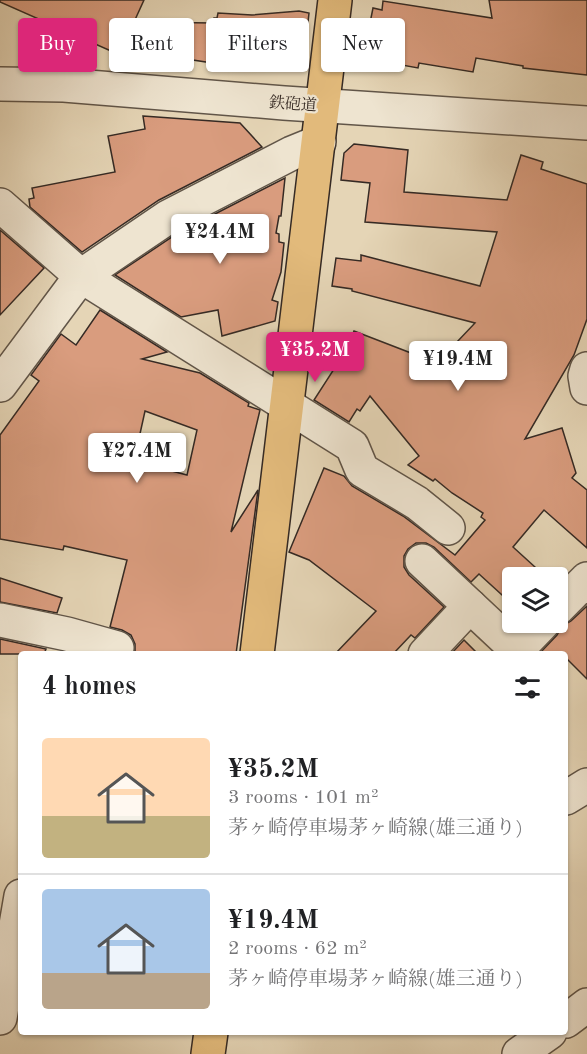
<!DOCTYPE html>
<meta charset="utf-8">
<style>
:root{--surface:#fff;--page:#f6f6f6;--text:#202124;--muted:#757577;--line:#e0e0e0;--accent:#db2777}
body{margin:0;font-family:"Old Standard TT","Noto Serif JP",serif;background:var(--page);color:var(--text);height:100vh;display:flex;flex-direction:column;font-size:22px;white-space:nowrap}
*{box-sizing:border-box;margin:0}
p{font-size:20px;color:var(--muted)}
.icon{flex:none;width:33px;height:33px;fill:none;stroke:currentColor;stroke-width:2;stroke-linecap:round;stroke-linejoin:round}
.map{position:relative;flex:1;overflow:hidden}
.panel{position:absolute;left:18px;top:651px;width:550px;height:384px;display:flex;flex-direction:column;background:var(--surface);border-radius:6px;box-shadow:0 2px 4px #0004}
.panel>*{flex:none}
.guide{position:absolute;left:18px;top:18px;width:552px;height:54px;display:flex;gap:12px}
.tools{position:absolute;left:502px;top:567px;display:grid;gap:12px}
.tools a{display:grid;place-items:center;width:66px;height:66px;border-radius:6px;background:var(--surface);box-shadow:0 2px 4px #0004;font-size:30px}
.price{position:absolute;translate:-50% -51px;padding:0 14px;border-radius:6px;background:#fff;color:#222;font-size:20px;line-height:39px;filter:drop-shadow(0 2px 3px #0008)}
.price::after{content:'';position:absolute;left:50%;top:36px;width:18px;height:14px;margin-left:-9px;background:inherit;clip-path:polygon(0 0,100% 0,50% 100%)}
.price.on{background:var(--accent);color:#fff}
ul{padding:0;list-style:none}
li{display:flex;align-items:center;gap:18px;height:150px;padding:0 24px}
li+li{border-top:2px solid var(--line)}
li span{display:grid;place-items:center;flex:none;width:168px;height:120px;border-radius:6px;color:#555}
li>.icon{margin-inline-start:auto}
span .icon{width:72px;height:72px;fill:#fffc;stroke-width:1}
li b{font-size:26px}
h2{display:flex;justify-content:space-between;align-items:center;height:72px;padding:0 24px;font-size:26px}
.chip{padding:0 21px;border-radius:6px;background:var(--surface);box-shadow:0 2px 4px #0004;font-size:21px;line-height:54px}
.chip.on{background:var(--accent);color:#fff}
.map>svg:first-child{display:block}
.building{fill:#d99c7e;stroke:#352a24;stroke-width:1.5;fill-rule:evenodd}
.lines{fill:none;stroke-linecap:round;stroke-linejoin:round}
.minor-casing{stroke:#615548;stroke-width:36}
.major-casing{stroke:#352a24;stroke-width:36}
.minor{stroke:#eee4d0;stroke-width:33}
.major{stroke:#e2ba7b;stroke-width:33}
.labels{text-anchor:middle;stroke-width:4.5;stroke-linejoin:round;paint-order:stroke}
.street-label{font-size:16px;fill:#352a24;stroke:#eee4d0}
</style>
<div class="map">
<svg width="587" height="1054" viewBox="0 0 587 1054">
<rect width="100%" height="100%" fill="#e5d5b6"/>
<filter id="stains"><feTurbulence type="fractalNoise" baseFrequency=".00333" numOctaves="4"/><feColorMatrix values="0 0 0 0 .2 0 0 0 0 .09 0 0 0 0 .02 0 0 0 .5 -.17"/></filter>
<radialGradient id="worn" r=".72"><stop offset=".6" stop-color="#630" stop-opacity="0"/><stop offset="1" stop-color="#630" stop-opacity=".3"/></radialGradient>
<g class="building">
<path d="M 0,0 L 144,0 L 134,22 L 214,23 L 214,18 L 217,18 L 218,13 L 252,15 L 299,11 L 309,13 L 306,40 L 275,37 L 245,68 L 180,58 L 180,56 L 120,55 L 0,2 Z"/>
<path d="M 489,0 L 587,0 L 587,75 L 523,68 L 523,66 L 476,58 L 473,72 L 419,63 L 418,68 L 363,58 L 373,8 L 382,10 L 383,1 L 492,18 Z"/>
<path d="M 143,116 L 240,123 L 262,147 L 159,200 L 82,252 L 30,207 L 29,199 L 34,198 L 32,188 L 115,172 L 108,136 L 145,129 Z"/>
<path d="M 354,144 L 408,150 L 404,192 L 507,200 L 521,155 L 543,162 L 541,169 L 587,184 L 587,319 L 574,355 L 525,439 L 562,428 L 576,473 L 572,478 L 587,490 L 587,548 L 544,510 L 513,547 L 547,578 L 513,578 L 513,605 L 479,574 L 471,582 L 434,547 L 426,543 L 416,543 L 408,549 L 404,556 L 404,567 L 409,575 L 444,607 L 415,638 L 411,635 L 393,654 L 335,654 L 376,611 L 309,560 L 289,552 L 324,468 L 344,476 L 352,486 L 403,516 L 455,555 L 485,520 L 481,517 L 483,513 L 452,493 L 435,479 L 433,481 L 408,465 L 419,456 L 370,396 L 360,411 L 357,409 L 349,422 L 314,400 L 347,349 L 354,331 L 437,363 L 475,323 L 352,291 L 352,289 L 332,286 L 336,258 L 361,261 L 361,255 L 480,286 L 497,232 L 365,222 L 370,183 L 341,180 L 344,153 Z"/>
<path d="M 285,178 L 281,216 L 279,216 L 276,233 L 279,234 L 279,242 L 284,243 L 281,272 L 272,300 L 278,302 L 275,321 L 222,336 L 218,310 L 181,317 L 115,275 L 178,233 Z"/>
<path d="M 0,230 L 44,268 L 0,315 Z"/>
<path d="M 100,310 L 167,352 L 142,359 L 200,373 L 249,403 L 248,406 L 260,410 L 231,532 L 258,490 L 236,654 L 135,654 L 135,644 L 131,635 L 122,630 L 110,627 L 127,560 L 64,546 L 63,550 L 0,539 L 0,435 L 39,381 L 31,375 L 61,334 L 76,345 ZM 145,411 L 197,430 L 187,475 L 134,461 Z"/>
<path d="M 0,578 L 62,598 L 57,613 L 0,602 Z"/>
<path d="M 587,606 L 587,679 L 566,658 L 566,654 L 539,654 L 557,635 L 562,626 L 571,621 Z"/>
<path d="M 0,639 L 46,649 L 44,654 L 0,654 Z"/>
<path d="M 464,640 L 478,654 L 451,654 Z"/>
</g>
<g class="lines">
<defs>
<g id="minor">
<path d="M 0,84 L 64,85 L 284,103 L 587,123"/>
<path d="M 0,205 L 81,276 L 352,446 L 362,470 L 417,503 L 448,528"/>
<path d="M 587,369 L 585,376 L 587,388"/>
<path d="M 0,385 L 81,276 L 168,217 L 292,153 L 319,142"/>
<path d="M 422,561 L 517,650 L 544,622"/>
<path d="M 558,608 L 587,579"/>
<path d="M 0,620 L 67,634 L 117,648"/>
<path d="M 425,654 L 470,606"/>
<path d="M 566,798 L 587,785"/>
<path d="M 0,1018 L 21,896"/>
<path d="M 566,1021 L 587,1005"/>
<path d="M 519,1054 L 550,1032"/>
</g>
<g id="major">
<path d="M 257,654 L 335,0"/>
<path d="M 208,1054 L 211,1032"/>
</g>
</defs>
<use href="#minor" class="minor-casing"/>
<use href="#major" class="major-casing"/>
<use href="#minor" class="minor"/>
<use href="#major" class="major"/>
</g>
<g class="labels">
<g class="street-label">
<text transform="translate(293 103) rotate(4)" y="6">鉄砲道</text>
</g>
</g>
<rect width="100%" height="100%" filter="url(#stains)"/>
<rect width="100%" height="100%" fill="url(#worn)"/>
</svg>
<div class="tools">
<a><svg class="icon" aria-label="layers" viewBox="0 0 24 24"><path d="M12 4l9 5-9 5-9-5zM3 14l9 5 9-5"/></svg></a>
</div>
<b class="price" style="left:220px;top:265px">¥24.4M</b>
<b class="price on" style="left:315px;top:383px">¥35.2M</b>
<b class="price" style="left:458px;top:392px">¥19.4M</b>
<b class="price" style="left:137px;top:484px">¥27.4M</b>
<div class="guide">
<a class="chip on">Buy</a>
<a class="chip">Rent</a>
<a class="chip">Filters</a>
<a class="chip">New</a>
</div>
<section class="panel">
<h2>4 homes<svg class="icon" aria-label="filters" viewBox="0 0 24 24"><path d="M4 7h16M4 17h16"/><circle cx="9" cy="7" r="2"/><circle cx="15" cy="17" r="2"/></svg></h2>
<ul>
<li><span style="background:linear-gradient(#ffd9b3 65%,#c2b280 0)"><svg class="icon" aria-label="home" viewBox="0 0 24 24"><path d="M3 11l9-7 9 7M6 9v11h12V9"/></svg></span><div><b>¥35.2M</b><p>3 rooms · 101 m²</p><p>茅ヶ崎停車場茅ヶ崎線(雄三通り)</p></div></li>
<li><span style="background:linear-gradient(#a9c7e8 70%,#b9a48a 0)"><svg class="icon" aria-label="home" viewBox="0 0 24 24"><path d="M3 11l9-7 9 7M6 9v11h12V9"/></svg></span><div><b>¥19.4M</b><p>2 rooms · 62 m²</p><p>茅ヶ崎停車場茅ヶ崎線(雄三通り)</p></div></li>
</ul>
</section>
</div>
